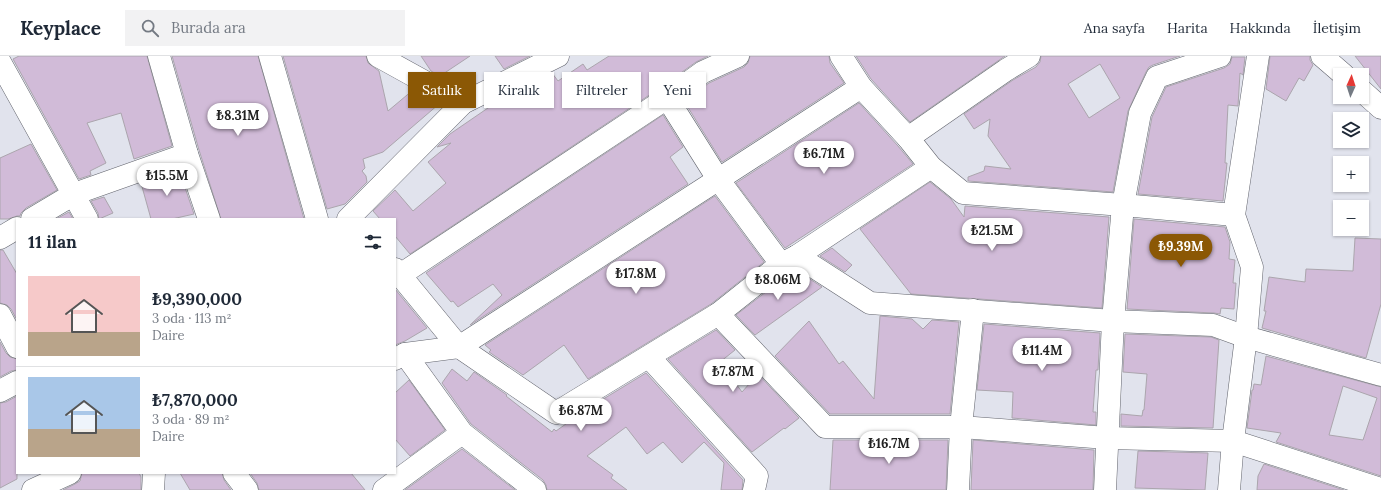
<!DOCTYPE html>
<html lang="tr">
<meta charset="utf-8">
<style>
:root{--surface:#fff;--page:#f2f2f3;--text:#1f2937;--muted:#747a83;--line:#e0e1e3;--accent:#8b5805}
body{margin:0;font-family:Lora,serif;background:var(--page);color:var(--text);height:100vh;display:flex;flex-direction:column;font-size:15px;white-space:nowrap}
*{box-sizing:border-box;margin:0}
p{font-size:13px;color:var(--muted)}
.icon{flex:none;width:22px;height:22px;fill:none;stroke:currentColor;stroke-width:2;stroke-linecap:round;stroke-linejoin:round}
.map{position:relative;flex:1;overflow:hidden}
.panel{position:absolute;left:16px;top:162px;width:380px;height:256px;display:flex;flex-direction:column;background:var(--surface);border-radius:0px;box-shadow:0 1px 3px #0004}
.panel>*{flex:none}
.banner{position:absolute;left:408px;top:16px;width:380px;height:36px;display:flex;gap:8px}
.needle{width:26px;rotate:3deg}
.buttons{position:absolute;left:1333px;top:12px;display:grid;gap:8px}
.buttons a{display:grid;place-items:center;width:36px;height:36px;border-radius:0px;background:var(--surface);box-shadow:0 1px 3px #0004;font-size:20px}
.price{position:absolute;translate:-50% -34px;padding:0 9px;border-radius:14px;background:#fff;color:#222;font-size:13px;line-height:26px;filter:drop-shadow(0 1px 2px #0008)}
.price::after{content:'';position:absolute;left:50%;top:24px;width:12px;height:9px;margin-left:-6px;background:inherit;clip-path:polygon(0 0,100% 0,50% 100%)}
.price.on{background:var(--accent);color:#fff}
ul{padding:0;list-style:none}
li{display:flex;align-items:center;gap:12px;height:100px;padding:0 12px}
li+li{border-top:1px solid var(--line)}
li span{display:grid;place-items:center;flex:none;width:112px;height:80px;border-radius:0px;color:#555}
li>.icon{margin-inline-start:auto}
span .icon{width:48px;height:48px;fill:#fffc;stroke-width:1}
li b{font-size:17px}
h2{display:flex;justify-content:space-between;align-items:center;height:48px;padding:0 12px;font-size:17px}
.tag{padding:0 14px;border-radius:0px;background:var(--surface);box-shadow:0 1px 3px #0004;font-size:14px;line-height:36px}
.tag.on{background:var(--accent);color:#fff}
header{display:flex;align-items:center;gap:24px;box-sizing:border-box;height:56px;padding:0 20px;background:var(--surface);border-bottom:1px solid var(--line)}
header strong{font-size:19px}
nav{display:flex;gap:22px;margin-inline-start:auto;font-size:14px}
.search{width:280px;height:36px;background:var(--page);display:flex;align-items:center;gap:10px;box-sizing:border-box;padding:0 14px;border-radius:0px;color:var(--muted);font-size:15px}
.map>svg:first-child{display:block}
.building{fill:#d1bbd8;stroke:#aba5ad;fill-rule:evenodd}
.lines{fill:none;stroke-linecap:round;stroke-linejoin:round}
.minor-casing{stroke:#62646d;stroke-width:23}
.minor{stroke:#fff;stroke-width:22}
</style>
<header>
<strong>Keyplace</strong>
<div class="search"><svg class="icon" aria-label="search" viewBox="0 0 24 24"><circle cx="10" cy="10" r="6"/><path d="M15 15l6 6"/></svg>Burada ara</div>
<nav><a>Ana sayfa</a><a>Harita</a><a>Hakkında</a><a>İletişim</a></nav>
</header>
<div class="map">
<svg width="1381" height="434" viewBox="0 0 1381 434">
<rect width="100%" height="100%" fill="#e1e3ed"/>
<g class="building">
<path d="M 19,0 L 147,0 L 172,90 L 134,103 L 121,57 L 87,67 L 106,107 L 90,115 L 91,119 L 79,123 L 13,3 Z"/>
<path d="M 172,0 L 258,0 L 304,163 L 221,163 L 199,94 Z"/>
<path d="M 283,0 L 366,0 L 368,7 L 379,15 L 388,55 L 413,34 L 439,48 L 383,96 L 363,103 L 365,112 L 362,115 L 366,120 L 367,126 L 345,148 L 327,153 Z"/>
<path d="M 421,0 L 470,0 L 440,20 L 431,15 Z"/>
<path d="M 495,0 L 530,0 L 504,13 Z"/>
<path d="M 609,0 L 708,0 L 696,6 L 660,32 L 410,198 L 395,180 L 395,163 L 380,163 L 373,155 L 395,134 L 413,155 L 446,127 L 428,106 L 451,87 L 437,91 L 450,78 L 504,41 L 552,17 L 558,25 L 583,8 L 587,14 Z"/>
<path d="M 750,0 L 829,0 L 830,7 L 844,27 L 722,106 L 684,45 L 709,27 L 744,11 L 748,7 Z"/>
<path d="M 856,0 L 1005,0 L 910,66 L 871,23 Z"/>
<path d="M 1041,0 L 1180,0 L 1153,9 L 1149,11 L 1146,16 L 1128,55 L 1113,136 L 968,125 L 968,121 L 984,115 L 985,110 L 1011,113 L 988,80 L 990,63 L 974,73 L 964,58 L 1013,24 L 1036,11 L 1040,6 ZM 1100,8 L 1120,42 L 1089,62 L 1068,28 Z"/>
<path d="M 1270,0 L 1310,0 L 1310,4 L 1313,9 L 1304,25 L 1299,22 L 1286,45 L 1266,33 Z"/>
<path d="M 1355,0 L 1381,0 L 1381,33 Z"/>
<path d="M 1232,1 L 1245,1 L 1243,19 L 1240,17 L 1238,50 L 1228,49 L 1225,107 L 1227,107 L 1223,145 L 1138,138 L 1152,61 L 1166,31 L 1224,12 L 1230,8 Z"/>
<path d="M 859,47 L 898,90 L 913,108 L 785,192 L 736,127 Z"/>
<path d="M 663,59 L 683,91 L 670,101 L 688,128 L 470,269 L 502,239 L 493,228 L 458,251 L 453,245 L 451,246 L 426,217 Z"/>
<path d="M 31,88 L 57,134 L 26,152 L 21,157 L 20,160 L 17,160 L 8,163 L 0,163 L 0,102 Z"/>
<path d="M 179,114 L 194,158 L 172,163 L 151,163 L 141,127 Z"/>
<path d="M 930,126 L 951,143 L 964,161 L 965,150 L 1109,161 L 1102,252 L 911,238 L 860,173 Z"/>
<path d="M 715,140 L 764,206 L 711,248 L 588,323 L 564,289 L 523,319 L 489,296 L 491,294 L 485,289 Z"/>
<path d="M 104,141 L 113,157 L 99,163 L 98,157 L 91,145 Z"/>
<path d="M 69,156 L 73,163 L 56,163 Z"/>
<path d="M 1134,163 L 1225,171 L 1230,186 L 1229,203 L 1235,204 L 1233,227 L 1236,227 L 1234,253 L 1221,252 L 1220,258 L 1214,257 L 1127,253 Z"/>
<path d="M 1355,182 L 1381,183 L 1381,248 L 1366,302 L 1262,272 L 1266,255 L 1264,255 L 1269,221 L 1305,226 L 1306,213 L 1353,215 Z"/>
<path d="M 832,192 L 852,209 L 845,216 L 820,200 Z"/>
<path d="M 0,194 L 3,194 L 17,218 L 17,264 L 11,253 L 7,249 L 0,247 Z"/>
<path d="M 796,214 L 822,231 L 755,279 L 736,259 L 788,219 Z"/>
<path d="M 395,233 L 427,272 L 405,285 L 395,289 Z"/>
<path d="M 880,260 L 912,263 L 923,273 L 932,264 L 959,266 L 950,358 L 830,358 L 775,300 L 809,265 L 839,308 L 843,305 L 874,343 Z"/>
<path d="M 984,268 L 1100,277 L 1098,314 L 1096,314 L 1093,356 L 1096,356 L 1096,369 L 1012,362 L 1013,336 L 977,334 Z"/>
<path d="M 716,274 L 735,294 L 720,306 L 742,336 L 758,318 L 799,362 L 785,373 L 784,372 L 752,396 L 668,303 Z"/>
<path d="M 1125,278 L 1211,281 L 1219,284 L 1213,372 L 1121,370 L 1121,358 L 1142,360 L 1143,354 L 1144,354 L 1147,318 L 1123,316 Z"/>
<path d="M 0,286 L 6,297 L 10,301 L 17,303 L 17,314 L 11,315 L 0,321 Z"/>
<path d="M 1266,300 L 1381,331 L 1381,420 L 1276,386 L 1281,377 L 1247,372 L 1252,334 L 1253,334 L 1254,328 L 1261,329 ZM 1343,330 L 1377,342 L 1363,384 L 1329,379 Z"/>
<path d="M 452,313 L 467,325 L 474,316 L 507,339 L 506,340 L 552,376 L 554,373 L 556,375 L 587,353 L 646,317 L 743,424 L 742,434 L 721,434 L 724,407 L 704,386 L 682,407 L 663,386 L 647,398 L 626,371 L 587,400 L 613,419 L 611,422 L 627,434 L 547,434 L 546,429 L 543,424 L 471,368 L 442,327 Z"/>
<path d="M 409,324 L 445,374 L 410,400 L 395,383 L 395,337 Z"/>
<path d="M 17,340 L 17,423 L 0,432 L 0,347 L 6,346 Z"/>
<path d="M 833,384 L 948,384 L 946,434 L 830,434 Z"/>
<path d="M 973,384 L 1094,394 L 1093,434 L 971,434 Z"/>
<path d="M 462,393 L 515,434 L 405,434 Z"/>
<path d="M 1138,395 L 1208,397 L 1205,434 L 1135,432 Z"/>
<path d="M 1264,408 L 1344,434 L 1257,434 L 1258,420 Z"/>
<path d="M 82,417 L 139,417 L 141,421 L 141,434 L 63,434 L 75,428 L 80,425 Z"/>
<path d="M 180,417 L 222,417 L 224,424 L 231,434 L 190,434 Z"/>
<path d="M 250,417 L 351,417 L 365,434 L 259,434 L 257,427 Z"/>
</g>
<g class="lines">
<defs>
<g id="minor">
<path d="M 159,0 L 187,98 L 209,163"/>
<path d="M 270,0 L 317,163"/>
<path d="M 378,0 L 463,47"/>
<path d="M 841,0 L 861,31 L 908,82 L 931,111 L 963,137 L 1123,149 L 1234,159"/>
<path d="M 1322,0 L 1344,19"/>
<path d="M 0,6 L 87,163"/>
<path d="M 1362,35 L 1381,52"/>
<path d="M 667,42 L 718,123 L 781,208"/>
<path d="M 908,82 L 1006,14 L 1029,0"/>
<path d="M 32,163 L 74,138 L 187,98"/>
<path d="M 348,163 L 463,47 L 558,0"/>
<path d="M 0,182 L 17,172"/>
<path d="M 797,200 L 870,247 L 1113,265 L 1213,269 L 1246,281 L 1381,319"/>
<path d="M 395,213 L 459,291 L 556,357 L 718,258 L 781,208 L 797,200 L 931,111"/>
<path d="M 400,219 L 667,42 L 703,16 L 738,0"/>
<path d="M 718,258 L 825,371 L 961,371 L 1107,382 L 1233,385 L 1381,433"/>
<path d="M 0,259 L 17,291"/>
<path d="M 405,298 L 462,377 L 535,434"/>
<path d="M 649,301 L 757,420 L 754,434"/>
<path d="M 395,303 L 405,298 L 459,291 L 861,31"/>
<path d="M 0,335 L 17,326"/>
<path d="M 234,417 L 247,434"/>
<path d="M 33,434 L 70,417"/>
<path d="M 153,434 L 154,417"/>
<path d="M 384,434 L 462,377"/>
<path d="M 958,434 L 961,371 L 973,254"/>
<path d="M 1105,434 L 1113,265 L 1123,149 L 1140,57 L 1157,21 L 1220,0"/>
<path d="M 1229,434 L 1233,385 L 1246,281 L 1252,211 L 1234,159 L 1258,0"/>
</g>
</defs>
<use href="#minor" class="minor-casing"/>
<use href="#minor" class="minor"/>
</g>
</svg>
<div class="buttons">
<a><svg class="needle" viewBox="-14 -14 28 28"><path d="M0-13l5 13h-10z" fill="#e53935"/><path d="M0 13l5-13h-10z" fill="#747a83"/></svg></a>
<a><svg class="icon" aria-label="layers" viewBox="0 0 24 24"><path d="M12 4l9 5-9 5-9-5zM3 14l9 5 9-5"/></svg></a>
<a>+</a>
<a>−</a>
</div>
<b class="price" style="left:238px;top:81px">₺8.31M</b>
<b class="price" style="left:824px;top:119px">₺6.71M</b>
<b class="price" style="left:167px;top:141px">₺15.5M</b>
<b class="price" style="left:992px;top:196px">₺21.5M</b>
<b class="price on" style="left:1181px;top:212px">₺9.39M</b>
<b class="price" style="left:636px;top:239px">₺17.8M</b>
<b class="price" style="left:778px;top:245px">₺8.06M</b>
<b class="price" style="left:1042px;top:316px">₺11.4M</b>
<b class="price" style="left:733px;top:337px">₺7.87M</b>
<b class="price" style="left:581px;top:376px">₺6.87M</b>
<b class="price" style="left:889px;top:409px">₺16.7M</b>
<div class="banner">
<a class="tag on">Satılık</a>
<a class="tag">Kiralık</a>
<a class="tag">Filtreler</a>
<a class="tag">Yeni</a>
</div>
<section class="panel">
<h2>11 ilan<svg class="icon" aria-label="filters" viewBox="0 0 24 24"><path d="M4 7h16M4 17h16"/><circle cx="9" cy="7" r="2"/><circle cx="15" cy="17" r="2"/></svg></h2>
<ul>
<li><span style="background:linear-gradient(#f6c9c9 70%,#b9a48a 0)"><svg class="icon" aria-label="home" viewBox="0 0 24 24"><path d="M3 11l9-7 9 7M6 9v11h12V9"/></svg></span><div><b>₺9,390,000</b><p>3 oda · 113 m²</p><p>Daire</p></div></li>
<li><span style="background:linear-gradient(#a9c7e8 65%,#b9a48a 0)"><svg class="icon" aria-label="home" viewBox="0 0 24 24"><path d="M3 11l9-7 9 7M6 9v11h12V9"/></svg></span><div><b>₺7,870,000</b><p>3 oda · 89 m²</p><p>Daire</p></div></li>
</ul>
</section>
</div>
